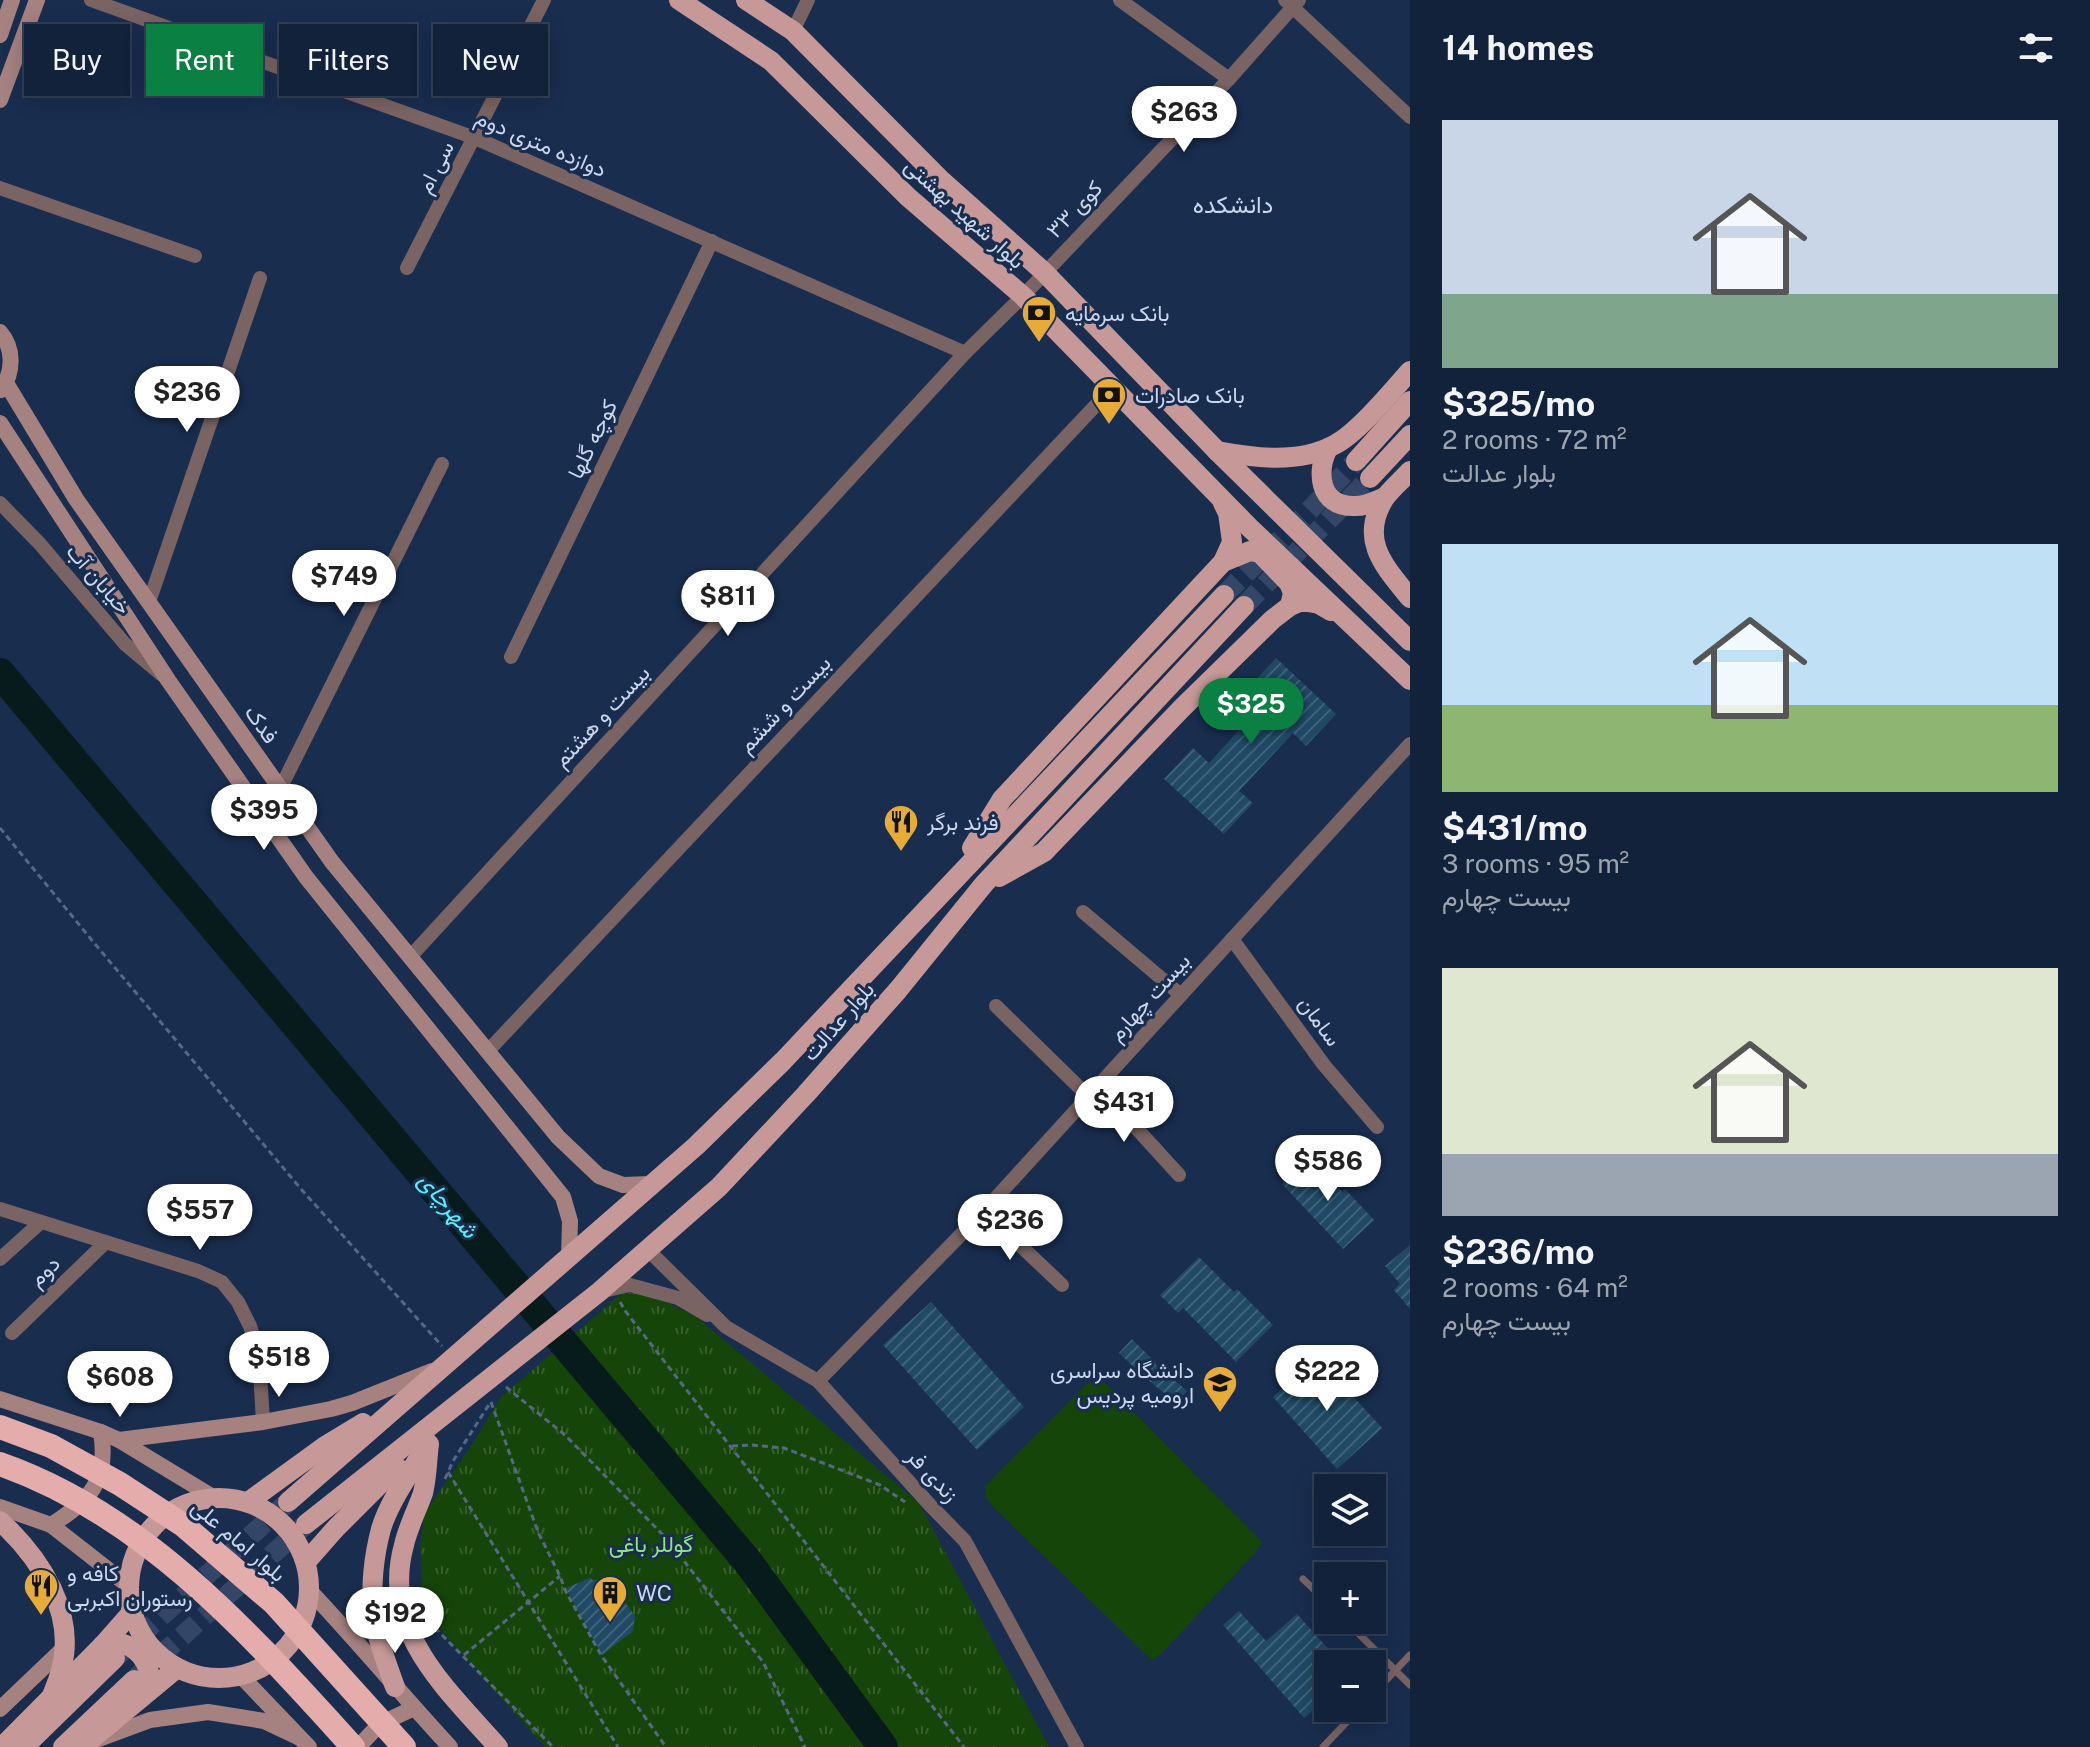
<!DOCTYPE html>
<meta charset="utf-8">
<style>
:root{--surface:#13223b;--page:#202f46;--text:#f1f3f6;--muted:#9da4af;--line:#323f55;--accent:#0b8043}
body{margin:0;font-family:"Public Sans",Vazirmatn,sans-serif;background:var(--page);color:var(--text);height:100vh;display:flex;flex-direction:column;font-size:30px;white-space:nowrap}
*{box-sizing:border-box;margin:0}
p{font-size:26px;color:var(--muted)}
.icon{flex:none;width:44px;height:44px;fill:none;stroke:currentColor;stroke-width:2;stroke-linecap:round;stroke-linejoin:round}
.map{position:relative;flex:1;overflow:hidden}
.panel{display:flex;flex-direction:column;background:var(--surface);width:680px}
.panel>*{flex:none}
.top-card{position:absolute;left:24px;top:24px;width:760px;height:72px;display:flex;gap:16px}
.buttons{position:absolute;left:1314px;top:1474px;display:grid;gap:16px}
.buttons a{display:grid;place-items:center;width:72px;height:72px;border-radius:0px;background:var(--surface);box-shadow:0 4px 20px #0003,0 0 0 2px var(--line);font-size:40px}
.price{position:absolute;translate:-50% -68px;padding:0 18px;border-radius:28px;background:#fff;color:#222;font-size:26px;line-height:52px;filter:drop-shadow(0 2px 4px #0008)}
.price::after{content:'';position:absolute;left:50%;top:48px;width:24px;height:18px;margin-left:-12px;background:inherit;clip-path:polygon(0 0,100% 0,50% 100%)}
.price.selected{background:var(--accent);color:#fff}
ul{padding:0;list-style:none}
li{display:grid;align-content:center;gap:16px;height:424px;padding:0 32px}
li span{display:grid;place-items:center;height:248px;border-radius:0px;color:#555}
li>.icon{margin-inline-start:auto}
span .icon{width:144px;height:144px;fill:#fffc;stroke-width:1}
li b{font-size:34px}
h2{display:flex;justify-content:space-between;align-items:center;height:96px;padding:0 32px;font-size:34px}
.tag{padding:0 28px;border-radius:0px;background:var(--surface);box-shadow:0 4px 20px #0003,0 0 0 2px var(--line);font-size:28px;line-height:72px}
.tag.selected{background:var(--accent);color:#fff}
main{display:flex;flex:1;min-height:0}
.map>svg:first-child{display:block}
.grass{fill:#164509}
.park{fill:url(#park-tufts)}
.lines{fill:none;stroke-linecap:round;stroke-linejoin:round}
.river{stroke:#081b1c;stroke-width:30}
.building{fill:url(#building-hatch)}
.primary-tunnel{stroke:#344667;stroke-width:20;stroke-dasharray:20 10;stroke-linecap:butt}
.path{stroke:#566886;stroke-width:3;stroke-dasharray:6 4;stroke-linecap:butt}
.lane{stroke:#7a6363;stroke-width:7}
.street{stroke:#7a6363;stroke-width:14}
.secondary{stroke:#a58180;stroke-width:16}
.primary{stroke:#c69897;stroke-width:20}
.highway-bridge{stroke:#e4acab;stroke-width:24}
.labels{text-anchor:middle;stroke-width:6;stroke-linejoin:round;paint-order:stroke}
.street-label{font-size:22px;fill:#cad7ed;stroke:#192d4f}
.poi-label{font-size:22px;fill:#cad7ed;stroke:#192d4f;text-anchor:start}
.park-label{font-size:22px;fill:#90e37f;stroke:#192d4f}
.neighbourhood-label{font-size:24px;fill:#cad7ed;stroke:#192d4f}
.water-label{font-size:24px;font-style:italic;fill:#5bf0f8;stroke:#192d4f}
</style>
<main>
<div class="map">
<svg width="1410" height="1747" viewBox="0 0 1410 1747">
<defs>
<pattern id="park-tufts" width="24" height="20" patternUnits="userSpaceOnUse" patternTransform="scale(2)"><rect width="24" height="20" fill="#164509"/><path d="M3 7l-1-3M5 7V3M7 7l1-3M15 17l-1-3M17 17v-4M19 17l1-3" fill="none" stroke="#375f2d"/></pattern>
<pattern id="building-hatch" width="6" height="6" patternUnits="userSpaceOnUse" patternTransform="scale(2)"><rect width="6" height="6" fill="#1f4965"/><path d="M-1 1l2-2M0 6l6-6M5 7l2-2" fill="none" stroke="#3e627b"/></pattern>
</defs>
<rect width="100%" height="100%" fill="#192d4f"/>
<path class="grass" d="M 1099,1379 L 1107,1385 L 1262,1542 L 1254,1554 L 1162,1653 L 1152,1660 L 993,1507 L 985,1495 L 985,1486 L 1088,1383 Z"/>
<path class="park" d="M 639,1292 L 657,1298 L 695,1316 L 919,1503 L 1049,1747 L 545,1747 L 423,1610 L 420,1545 L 425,1513 L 477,1437 L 501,1397 L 621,1294 Z"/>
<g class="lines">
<path class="river" d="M 0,673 L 748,1562 L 883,1747"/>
</g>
<g class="building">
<path d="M 1276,658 L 1336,714 L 1306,746 L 1293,733 L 1239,791 L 1253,803 L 1224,834 L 1164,779 L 1193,748 L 1209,763 L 1263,704 L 1247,689 Z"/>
<path d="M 1309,1157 L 1342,1192 L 1345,1189 L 1374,1220 L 1343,1249 L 1282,1184 Z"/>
<path d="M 1410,1245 L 1410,1309 L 1394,1290 L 1400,1284 L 1385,1266 Z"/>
<path d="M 1199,1257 L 1234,1292 L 1237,1289 L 1273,1325 L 1236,1362 L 1183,1308 L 1178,1313 L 1160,1295 Z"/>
<path d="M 931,1302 L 1024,1407 L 977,1450 L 883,1345 Z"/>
<path d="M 1132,1339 L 1156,1363 L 1155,1364 L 1187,1391 L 1176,1403 L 1143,1376 L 1119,1353 Z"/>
<path d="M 1317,1357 L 1382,1428 L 1337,1469 L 1273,1397 Z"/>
<path d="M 590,1578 L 593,1580 L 608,1579 L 635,1616 L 633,1631 L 602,1655 L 566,1588 Z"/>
<path d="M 1239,1611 L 1266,1641 L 1297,1614 L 1342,1664 L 1328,1664 L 1328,1696 L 1304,1718 L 1223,1625 Z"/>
</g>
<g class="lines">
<g class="primary-tunnel">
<path d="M 1224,595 L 1306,514 L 1356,461"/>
<path d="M 1244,606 L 1370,478"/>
<path d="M 116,1657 L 288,1502"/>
<path d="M 137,1677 L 306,1524"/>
</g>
<g class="path">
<path d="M 0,828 L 95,944 L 301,1189 L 442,1346"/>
<path d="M 620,1302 L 626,1312 L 964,1747"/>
<path d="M 506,1387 L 565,1435 L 666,1538 L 763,1662 L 805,1747"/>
<path d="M 491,1402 L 538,1532 L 560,1576 L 565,1590 L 601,1655 L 666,1747"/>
<path d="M 732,1446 L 751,1445 L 784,1448 L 880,1485 L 905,1502"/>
<path d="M 448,1472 L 618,1747"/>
<path d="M 445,1479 L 453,1461 L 490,1403"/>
<path d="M 424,1611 L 434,1627 L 553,1747"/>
<path d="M 464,1655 L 560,1576"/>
</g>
<g class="lane">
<path d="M 1303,1579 L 1328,1603"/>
<path d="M 1345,1620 L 1410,1685"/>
<path d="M 1372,1695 L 1410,1655"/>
<path d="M 1323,1747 L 1360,1708"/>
</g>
<g class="street">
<path d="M 91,0 L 475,138 L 965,353"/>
<path d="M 1120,0 L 1229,79"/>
<path d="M 1285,0 L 1410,117"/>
<path d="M 793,31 L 808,0"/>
<path d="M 0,188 L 195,256"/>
<path d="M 407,268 L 544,0"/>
<path d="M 0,503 L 40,544 L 125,644 L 161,674"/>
<path d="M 149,602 L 260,278"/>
<path d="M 511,657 L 712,241"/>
<path d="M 280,789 L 442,464"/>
<path d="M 1083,912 L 1181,995"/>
<path d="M 1232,939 L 1324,1065 L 1377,1127"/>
<path d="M 410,957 L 965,353 L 1023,296 L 1229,79 L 1299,0"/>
<path d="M 996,1006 L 1088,1096"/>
<path d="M 487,1052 L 1113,387"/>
<path d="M 1098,1086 L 1179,1175"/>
<path d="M 0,1209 L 198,1271 L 222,1282 L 238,1302 L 250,1326 L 259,1355 L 263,1422"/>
<path d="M 984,1211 L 1062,1285"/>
<path d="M 648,1250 L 726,1327 L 818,1381 L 930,1505 L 965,1541 L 1077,1747"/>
<path d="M 0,1259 L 41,1222"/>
<path d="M 603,1291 L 630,1285 L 678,1298 L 707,1315"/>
<path d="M 12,1333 L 106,1242"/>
<path d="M 818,1381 L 984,1211 L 1410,744"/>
</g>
<g class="secondary">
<path d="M 0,35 L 12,0"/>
<path d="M 0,100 L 37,0"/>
<path d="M 0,332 C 14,348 14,372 1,390"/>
<path d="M 6,383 L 76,499 L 332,862 L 558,1137 L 599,1176 L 623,1185 L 650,1184"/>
<path d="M 0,423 L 168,680 L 306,877 L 563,1197 L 570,1221 L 569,1258"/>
<path d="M 0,1399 L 101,1432 L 119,1440 L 213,1497"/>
<path d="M 119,1440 L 263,1422 L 331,1409 L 352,1403 L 432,1371"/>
<path d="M 0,1507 L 51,1525 L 129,1586"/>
<path d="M 51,1525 C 90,1501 109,1480 101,1432"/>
<path d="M 310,1591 C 358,1642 403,1696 450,1747"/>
<path d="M 241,1676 L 309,1747"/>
<path d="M 0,1709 L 65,1647"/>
<path d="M 96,1740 L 150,1720 L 208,1712 L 264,1721 L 300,1738"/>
<path d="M 358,1747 L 380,1724 L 414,1708"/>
</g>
<g class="primary">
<path d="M 679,0 L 771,61 L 908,197 L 1023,296 L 1250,528 L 1410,680"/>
<path d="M 746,0 L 793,31 L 941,180 L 1044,272 L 1217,451 L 1410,641"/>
<path d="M 1328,448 C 1316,472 1319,506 1353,506 C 1364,507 1375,501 1385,497"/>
<path d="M 1217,451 C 1254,458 1299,464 1334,445 C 1357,434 1392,391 1410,371"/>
<path d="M 1356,461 L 1410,401"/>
<path d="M 1410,471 C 1402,480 1391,489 1384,499 C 1359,540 1384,566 1410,598"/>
<path d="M 1370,478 L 1410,435"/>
<path d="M 1223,562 L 1250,551 L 1260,553 L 1289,583 L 1293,593 L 1290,606"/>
<path d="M 972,848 L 1002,799 L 1223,562 L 1232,542 L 1228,513 L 1223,503"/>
<path d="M 999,877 L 1044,852 L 1182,708 L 1273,619 L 1290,606 L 1299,602 L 1308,602 L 1319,604 L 1331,611"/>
<path d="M 429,1444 C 427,1459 427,1477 423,1493 C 417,1510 408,1527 404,1545 C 380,1631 447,1689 498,1747"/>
<circle cx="219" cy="1588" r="90"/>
<path d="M 248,1502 L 325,1446 L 363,1423"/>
<path d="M 288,1502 L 696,1146 L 783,1061 L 1224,595"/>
<path d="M 0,1521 C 40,1558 77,1613 61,1670 C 59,1680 54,1689 51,1699"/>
<path d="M 306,1524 L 599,1292 L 719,1187 L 806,1094 L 898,990 L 984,884 L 1244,606"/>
<path d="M 306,1562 L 336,1528 L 397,1467"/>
<path d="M 103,1645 C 110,1644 116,1642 123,1644 C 143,1649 154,1672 149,1691"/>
<path d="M 395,1687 C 387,1664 377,1640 374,1615 C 370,1588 374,1555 381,1529 C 389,1502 411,1471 426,1447"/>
<path d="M 2,1747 L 103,1645 L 132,1612"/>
<path d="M 24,1747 L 115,1658"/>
<path d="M 63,1747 L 134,1680"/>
<path d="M 82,1747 L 177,1668"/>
</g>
<g class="highway-bridge">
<path d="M 0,1427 L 51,1446 L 120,1484 L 183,1525 L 274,1603 L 404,1747"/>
<path d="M 0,1464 C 146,1515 252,1636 353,1747"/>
</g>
</g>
<defs>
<symbol id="bank-pin" viewBox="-11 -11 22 30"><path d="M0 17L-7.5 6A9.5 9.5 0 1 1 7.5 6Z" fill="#e7ac37" stroke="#192d4f"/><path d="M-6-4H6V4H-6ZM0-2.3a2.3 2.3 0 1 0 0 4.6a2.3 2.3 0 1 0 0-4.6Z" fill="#111"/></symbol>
<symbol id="restaurant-pin" viewBox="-11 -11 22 30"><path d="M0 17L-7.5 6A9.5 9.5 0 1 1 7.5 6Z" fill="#e7ac37" stroke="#192d4f"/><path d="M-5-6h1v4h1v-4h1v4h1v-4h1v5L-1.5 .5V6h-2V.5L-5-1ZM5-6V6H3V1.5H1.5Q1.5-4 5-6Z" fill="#111"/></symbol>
<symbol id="university-pin" viewBox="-11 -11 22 30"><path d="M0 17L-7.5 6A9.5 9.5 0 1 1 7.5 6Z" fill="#e7ac37" stroke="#192d4f"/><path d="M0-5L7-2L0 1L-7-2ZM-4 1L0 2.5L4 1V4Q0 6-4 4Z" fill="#111"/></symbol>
<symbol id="building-pin" viewBox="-11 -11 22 30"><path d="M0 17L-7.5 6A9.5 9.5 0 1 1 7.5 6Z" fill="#e7ac37" stroke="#192d4f"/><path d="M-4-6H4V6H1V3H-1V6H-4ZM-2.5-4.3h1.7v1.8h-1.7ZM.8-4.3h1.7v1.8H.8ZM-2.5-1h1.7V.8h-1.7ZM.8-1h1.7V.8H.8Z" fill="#111"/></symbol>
</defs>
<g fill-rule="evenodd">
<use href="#bank-pin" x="1019" y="293" width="40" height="54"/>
<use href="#bank-pin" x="1089" y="375" width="40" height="54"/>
<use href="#restaurant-pin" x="881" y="802" width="40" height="54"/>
<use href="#university-pin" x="1200" y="1363" width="40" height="54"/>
<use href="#restaurant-pin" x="21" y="1566" width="40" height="54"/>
<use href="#building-pin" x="590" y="1573" width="40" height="54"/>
</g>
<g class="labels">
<g class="street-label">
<text transform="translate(541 143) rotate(23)" y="8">دوازده متری دوم</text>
<text transform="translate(435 167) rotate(-63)" y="8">سی ام</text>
<text transform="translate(1074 209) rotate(-46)" y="8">کوی ۳۳</text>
<text transform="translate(965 213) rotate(42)" y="8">بلوار شهید بهشتی</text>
<text transform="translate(592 439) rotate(-64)" y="8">کوچه گلها</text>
<text transform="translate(99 579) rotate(49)" y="8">خیابان آب</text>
<text transform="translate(784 704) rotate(-47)" y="8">بیست و ششم</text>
<text transform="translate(601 716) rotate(-47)" y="8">بیست و هشتم</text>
<text transform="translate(262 724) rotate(55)" y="8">فدک</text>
<text transform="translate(1149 997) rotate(-48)" y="8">بیست چهارم</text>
<text transform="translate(838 1021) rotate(-49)" y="8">بلوار عدالت</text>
<text transform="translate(1320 1021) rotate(54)" y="8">سامان</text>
<text transform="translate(44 1271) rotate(-44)" y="8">دوم</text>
<text transform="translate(933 1475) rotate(47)" y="8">زندی فر</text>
<text transform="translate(239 1540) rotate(40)" y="8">بلوار امام علی</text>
</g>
<g class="poi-label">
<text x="1065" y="321">بانک سرمایه</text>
<text x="1135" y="403">بانک صادرات</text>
<text x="927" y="830">فرند برگر</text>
<text x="1194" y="1378" text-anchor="end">دانشگاه سراسری<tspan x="1194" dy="25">ارومیه پردیس</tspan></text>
<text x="67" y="1581">کافه و<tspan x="67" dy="25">رستوران اکبربی</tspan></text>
<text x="636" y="1601">WC</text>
</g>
<g class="park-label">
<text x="651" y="1552">گوللر باغی</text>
</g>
<g class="neighbourhood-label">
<text x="1233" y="213">دانشکده</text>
</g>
<g class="water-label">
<text transform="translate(448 1205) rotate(50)" y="8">شهرچای</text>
</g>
</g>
</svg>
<div class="buttons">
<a><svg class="icon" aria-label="layers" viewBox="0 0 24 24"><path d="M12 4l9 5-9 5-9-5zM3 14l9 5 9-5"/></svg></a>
<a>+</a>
<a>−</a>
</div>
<b class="price" style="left:1184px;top:154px">$263</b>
<b class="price" style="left:187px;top:434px">$236</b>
<b class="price" style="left:344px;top:618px">$749</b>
<b class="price" style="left:728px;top:638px">$811</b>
<b class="price selected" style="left:1251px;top:746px">$325</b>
<b class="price" style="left:264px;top:852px">$395</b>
<b class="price" style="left:1124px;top:1144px">$431</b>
<b class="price" style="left:1328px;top:1203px">$586</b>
<b class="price" style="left:200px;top:1252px">$557</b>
<b class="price" style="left:1010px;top:1262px">$236</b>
<b class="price" style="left:279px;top:1399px">$518</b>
<b class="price" style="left:1327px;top:1413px">$222</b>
<b class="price" style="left:120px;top:1419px">$608</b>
<b class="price" style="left:395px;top:1655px">$192</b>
<div class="top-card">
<a class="tag">Buy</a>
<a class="tag selected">Rent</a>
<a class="tag">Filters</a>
<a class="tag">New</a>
</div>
</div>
<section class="panel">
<h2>14 homes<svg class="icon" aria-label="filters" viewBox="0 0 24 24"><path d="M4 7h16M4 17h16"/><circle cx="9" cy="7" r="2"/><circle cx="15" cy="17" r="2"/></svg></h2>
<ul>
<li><span style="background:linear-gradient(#c9d6e8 70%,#7fa58c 0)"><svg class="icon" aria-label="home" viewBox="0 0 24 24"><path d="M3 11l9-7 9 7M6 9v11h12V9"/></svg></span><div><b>$325/mo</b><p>2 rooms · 72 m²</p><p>بلوار عدالت</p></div></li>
<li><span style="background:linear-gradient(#bfe0f5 65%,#8fb573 0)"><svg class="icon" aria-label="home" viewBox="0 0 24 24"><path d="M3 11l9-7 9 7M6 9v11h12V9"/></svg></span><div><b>$431/mo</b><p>3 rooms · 95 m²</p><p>بیست چهارم</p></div></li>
<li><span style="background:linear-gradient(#dfe7d0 75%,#9aa5b1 0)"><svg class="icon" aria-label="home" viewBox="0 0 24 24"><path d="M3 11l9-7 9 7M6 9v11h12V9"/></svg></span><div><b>$236/mo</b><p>2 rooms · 64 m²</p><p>بیست چهارم</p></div></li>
</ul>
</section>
</main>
